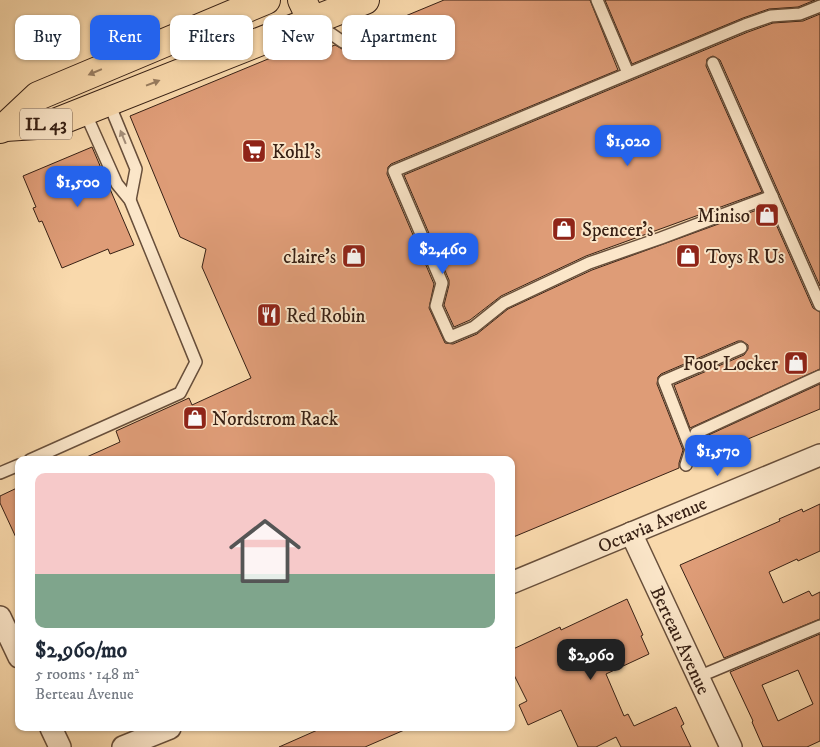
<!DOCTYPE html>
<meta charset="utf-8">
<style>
:root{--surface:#fff;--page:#f6f6f7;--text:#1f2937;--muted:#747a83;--accent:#2563eb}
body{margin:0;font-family:"IM FELL DW Pica",serif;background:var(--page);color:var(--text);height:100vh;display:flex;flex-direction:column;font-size:19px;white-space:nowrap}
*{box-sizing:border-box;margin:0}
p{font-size:16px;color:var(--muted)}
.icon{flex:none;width:28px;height:28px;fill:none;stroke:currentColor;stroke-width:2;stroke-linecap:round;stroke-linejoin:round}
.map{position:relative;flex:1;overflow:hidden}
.sheet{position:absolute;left:15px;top:456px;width:500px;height:275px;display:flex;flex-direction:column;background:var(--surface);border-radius:10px;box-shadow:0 1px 4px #0004}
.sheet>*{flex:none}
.guide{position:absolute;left:15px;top:15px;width:500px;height:45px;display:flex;gap:10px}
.price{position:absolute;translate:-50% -42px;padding:0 11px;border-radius:10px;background:var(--accent);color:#fff;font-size:16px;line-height:32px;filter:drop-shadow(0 1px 2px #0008)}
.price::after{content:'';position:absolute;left:50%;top:30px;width:15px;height:11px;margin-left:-8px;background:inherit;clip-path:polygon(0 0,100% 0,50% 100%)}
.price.on{background:#222;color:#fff}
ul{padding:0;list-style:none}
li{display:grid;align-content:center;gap:10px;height:265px;padding:0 20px}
li span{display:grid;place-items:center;height:155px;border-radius:10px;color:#555}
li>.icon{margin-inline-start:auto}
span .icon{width:90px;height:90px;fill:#fffc;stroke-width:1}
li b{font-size:21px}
.pill{padding:0 18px;border-radius:10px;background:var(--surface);box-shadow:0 1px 4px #0004;font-size:18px;line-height:45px}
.pill.on{background:var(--accent);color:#fff}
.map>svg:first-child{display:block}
.building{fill:#de9c77;stroke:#382115;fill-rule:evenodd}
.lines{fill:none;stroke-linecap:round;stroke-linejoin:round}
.lane-casing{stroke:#684f3b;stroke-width:14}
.street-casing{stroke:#684f3b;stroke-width:24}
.primary-casing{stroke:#382115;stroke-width:30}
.lane{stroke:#fbe6c9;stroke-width:11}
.street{stroke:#fbe6c9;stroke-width:21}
.primary{stroke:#f9d9ac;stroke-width:28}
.oneway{fill:#987d60}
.oneway2{fill:#a38d78}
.labels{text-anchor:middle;stroke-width:4;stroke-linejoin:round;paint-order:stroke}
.shield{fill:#fbe6c9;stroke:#725c4b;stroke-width:1}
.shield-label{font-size:18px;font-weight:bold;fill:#382115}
.poi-label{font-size:19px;fill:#382115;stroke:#fbe6c9;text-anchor:start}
.street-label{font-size:19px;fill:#382115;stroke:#fbe6c9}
</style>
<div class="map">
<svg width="820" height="747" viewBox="0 0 820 747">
<rect width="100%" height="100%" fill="#f9d9ac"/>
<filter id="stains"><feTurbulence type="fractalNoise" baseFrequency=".004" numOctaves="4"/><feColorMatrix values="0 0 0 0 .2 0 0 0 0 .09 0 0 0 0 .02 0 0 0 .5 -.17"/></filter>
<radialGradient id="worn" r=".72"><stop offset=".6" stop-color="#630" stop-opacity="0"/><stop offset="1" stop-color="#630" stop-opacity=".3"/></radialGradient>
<g class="building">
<path d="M 444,0 L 590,0 L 618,70 L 391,164 L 388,167 L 387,174 L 434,284 L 429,308 L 445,343 L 453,344 L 477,334 L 508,309 L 592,270 L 768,206 L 813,308 L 820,312 L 820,369 L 690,428 L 674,385 L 744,355 L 748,349 L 748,345 L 742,341 L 738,341 L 661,374 L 658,377 L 657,384 L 683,450 L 679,463 L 679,468 L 511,538 L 511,460 L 80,460 L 120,442 L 116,431 L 189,398 L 192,405 L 251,378 L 202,267 L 206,249 L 180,237 L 130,116 L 302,45 L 320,51 L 335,45 L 342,49 L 346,49 L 349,46 L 350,39 Z"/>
<path d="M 605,0 L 815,0 L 798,7 L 769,9 L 743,18 L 632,64 Z"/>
<path d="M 820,14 L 820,286 L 720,60 L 713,56 L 707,59 L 706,66 L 762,192 L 586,256 L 501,296 L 470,320 L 454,327 L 444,305 L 449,285 L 449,280 L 404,175 L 748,32 L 773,23 L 803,21 Z"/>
<path d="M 92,147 L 134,245 L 110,254 L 108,249 L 62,268 L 42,221 L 39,222 L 33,208 L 36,207 L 23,176 Z"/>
<path d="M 820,384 L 820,409 L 695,461 L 702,438 Z"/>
<path d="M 19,487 L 19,544 L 0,503 L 0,496 Z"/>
<path d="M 820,504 L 820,551 L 798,561 L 797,559 L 769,572 L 783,603 L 809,591 L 812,596 L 820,592 L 820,619 L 724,658 L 680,565 L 780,521 L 779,519 L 802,509 L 803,512 Z"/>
<path d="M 627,599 L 643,635 L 641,636 L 649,654 L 606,674 L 624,716 L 628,714 L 634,726 L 676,707 L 684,724 L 681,726 L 691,747 L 621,747 L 616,737 L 596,747 L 578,747 L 561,710 L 528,725 L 519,705 L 527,701 L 511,669 L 511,650 L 560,627 L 561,630 Z"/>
<path d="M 820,634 L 820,741 L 807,747 L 763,747 L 752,722 L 753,721 L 730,672 ZM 798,670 L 813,704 L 778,721 L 762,685 Z"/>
<path d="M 322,728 L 409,728 L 365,747 L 279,747 Z"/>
</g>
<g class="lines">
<defs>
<g id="lane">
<path d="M 597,0 L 628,73"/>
<path d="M 314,22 L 343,42"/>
<path d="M 713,63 L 820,305"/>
<path d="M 108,101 L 136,169 L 130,200"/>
<path d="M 772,196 L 661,238 L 589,263 L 504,303 L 474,327 L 450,337 L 436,306 L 442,283 L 394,171 L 745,25 L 771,16 L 800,14 L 820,6"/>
<path d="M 691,450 L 664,381 L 741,348"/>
<path d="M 30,460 L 180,393 L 196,362 L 130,200 L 117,184 L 84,110"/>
<path d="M 686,465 L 696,433 L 820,376"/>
<path d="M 0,473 L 19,465"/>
<path d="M 698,677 L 820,626"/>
</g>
<g id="street">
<path d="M 631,533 L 731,747"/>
<path d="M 511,583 L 820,455"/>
<path d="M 0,617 L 19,657"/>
<path d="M 51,728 L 60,747"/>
<path d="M 123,747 L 170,728"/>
</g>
<g id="primary">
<path d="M 302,0 L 312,21"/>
<path d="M 5,127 L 38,96 L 266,0"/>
<path d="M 0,129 L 5,127 L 52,124 L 365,0"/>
</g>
</defs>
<use href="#lane" class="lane-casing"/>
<use href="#street" class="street-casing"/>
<use href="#primary" class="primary-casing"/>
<use href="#lane" class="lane"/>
<use href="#street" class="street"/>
<use href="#primary" class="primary"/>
</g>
<defs><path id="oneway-solid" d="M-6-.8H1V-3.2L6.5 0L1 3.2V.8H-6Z" transform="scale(1.25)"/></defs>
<g class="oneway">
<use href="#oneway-solid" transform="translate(95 72) rotate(157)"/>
<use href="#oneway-solid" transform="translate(153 83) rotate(-21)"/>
</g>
<use class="oneway2" href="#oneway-solid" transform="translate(123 137) rotate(-112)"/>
<defs>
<symbol id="supermarket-square" viewBox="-11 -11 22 22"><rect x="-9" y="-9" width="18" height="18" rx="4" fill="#8f2418" stroke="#fbe6c9"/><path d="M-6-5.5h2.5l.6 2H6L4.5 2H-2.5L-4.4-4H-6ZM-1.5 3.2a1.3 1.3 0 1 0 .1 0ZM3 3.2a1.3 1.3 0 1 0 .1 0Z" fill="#fff"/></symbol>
<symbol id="shop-square" viewBox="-11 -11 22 22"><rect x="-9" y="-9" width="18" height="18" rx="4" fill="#8f2418" stroke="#fbe6c9"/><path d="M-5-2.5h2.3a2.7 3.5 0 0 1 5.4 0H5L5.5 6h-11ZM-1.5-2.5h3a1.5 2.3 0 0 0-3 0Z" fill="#fff"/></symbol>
<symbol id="restaurant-square" viewBox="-11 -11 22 22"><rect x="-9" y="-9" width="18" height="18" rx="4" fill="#8f2418" stroke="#fbe6c9"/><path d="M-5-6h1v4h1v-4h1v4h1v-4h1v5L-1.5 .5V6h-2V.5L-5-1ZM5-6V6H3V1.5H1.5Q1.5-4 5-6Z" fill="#fff"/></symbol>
</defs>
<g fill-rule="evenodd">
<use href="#supermarket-square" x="240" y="137" width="28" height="28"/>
<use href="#shop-square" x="753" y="201" width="28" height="28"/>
<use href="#shop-square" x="550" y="215" width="28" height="28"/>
<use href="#shop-square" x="340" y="242" width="28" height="28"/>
<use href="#shop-square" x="674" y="242" width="28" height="28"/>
<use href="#restaurant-square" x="255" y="301" width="28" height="28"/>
<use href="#shop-square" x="782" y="349" width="28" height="28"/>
<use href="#shop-square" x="181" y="404" width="28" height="28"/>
</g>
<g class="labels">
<rect class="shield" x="20" y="108.5" width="52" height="31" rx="4"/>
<g class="shield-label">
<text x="46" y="130">IL 43</text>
</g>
<g class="poi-label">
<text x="272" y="158">Kohl's</text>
<text x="750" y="222" text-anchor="end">Miniso</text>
<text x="582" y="236">Spencer's</text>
<text x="336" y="263" text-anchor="end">claire's</text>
<text x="706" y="263">Toys R Us</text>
<text x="286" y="322">Red Robin</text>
<text x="778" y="370" text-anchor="end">Foot Locker</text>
<text x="212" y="425">Nordstrom Rack</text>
</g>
<g class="street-label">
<text transform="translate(652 524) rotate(-23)" y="7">Octavia Avenue</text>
<text transform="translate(681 640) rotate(65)" y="7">Berteau Avenue</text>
</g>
</g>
<rect width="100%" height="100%" filter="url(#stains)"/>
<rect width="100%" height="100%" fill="url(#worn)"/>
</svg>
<b class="price" style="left:628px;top:167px">$1,020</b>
<b class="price" style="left:78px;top:208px">$1,500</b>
<b class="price" style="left:443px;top:275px">$2,460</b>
<b class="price" style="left:718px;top:477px">$1,570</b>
<b class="price on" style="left:591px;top:681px">$2,960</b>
<div class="guide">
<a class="pill">Buy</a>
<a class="pill on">Rent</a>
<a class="pill">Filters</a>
<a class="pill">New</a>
<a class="pill">Apartment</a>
</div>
<section class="sheet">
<ul>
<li><span style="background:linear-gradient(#f6c9c9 65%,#7fa58c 0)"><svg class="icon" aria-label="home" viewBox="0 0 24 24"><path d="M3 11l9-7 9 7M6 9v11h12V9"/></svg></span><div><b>$2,960/mo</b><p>5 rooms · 148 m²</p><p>Berteau Avenue</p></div></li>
</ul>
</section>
</div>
